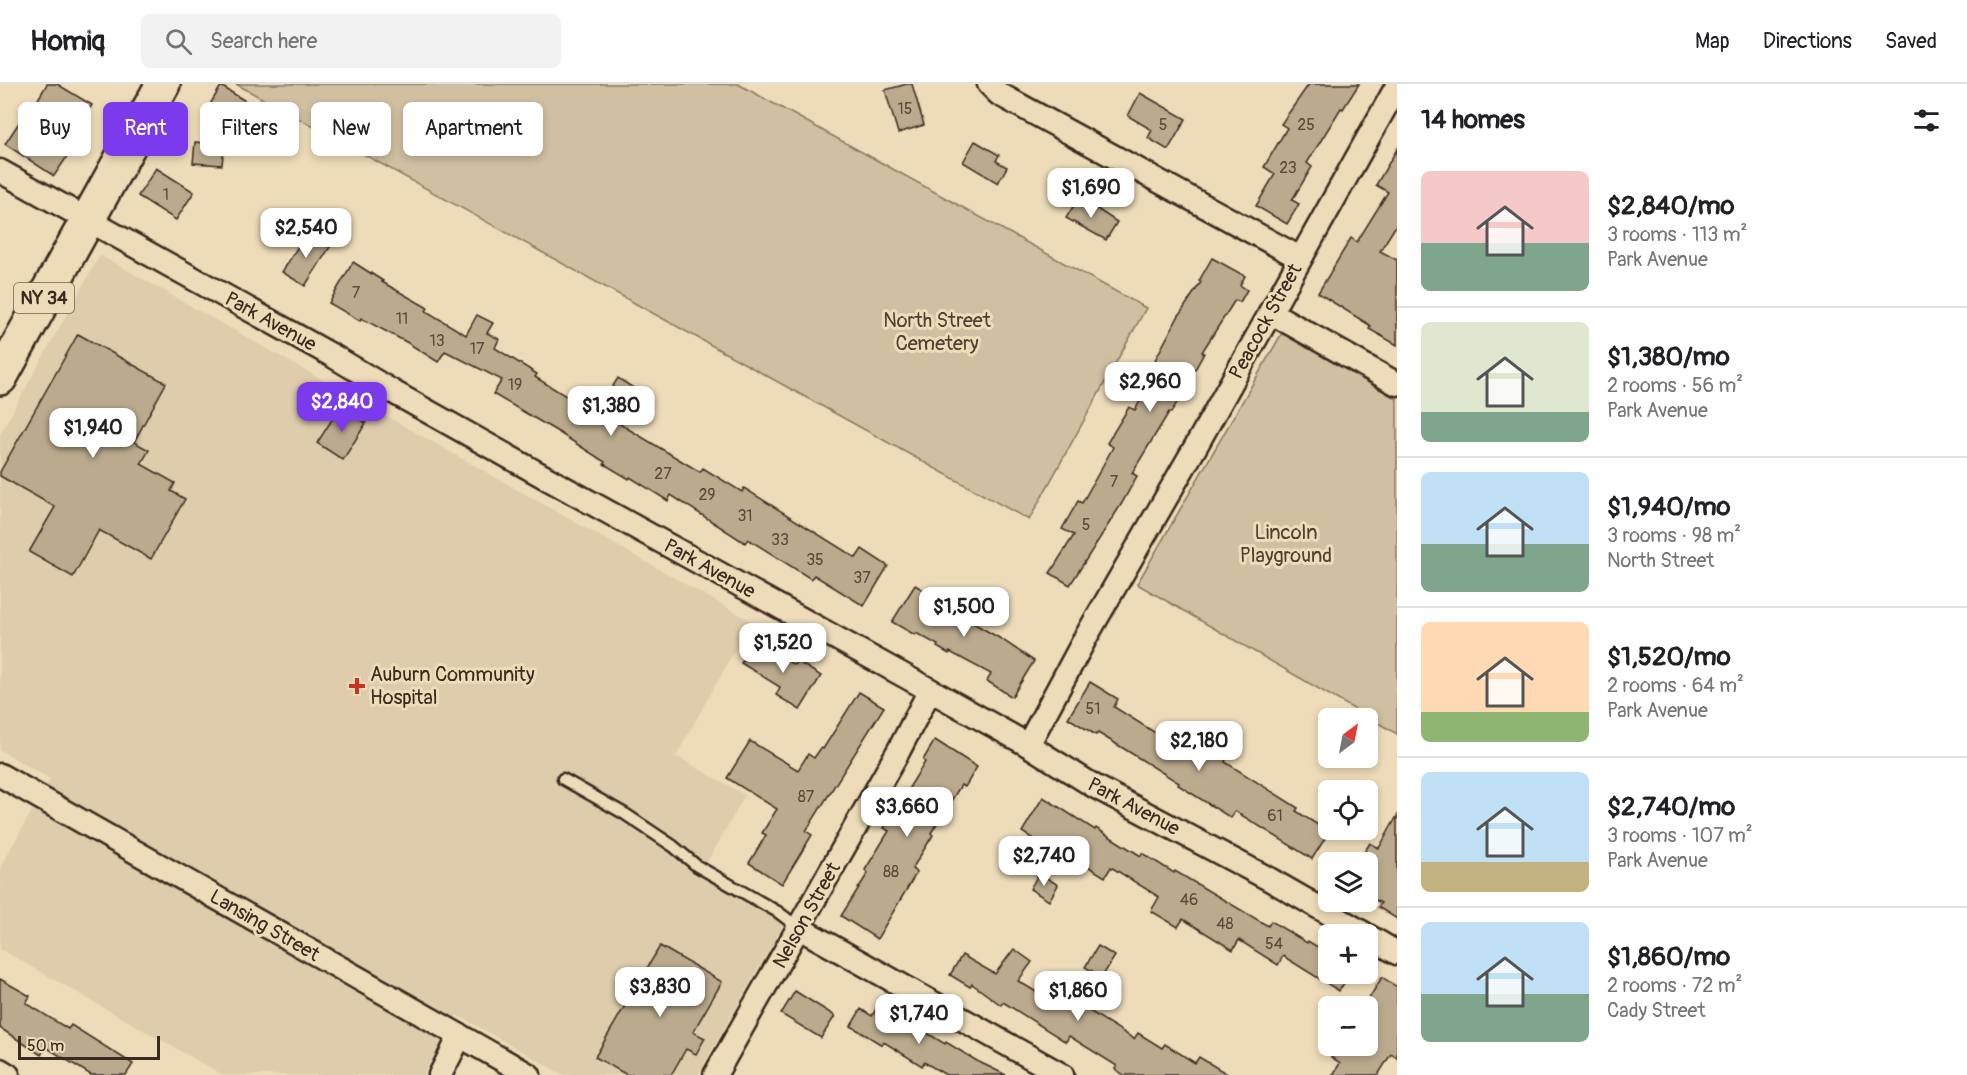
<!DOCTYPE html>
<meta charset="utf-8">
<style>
:root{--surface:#fff;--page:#f2f2f2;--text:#202124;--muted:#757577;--line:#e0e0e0;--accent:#7c3aed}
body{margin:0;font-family:Pangolin,sans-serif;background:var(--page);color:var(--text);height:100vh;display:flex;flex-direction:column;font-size:22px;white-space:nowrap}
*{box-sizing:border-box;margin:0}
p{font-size:20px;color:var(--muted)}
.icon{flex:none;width:33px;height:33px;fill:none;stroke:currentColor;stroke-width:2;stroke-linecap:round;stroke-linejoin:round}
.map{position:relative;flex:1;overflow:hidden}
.drawer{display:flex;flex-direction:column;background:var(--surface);width:570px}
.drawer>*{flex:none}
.hud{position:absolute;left:18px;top:18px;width:570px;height:54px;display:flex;gap:12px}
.needle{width:39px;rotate:32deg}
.buttons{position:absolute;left:1318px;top:624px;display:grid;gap:12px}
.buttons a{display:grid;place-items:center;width:60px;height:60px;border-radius:9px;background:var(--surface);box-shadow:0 3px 9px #0003;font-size:30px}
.scale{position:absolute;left:18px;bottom:15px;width:142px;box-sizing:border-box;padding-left:6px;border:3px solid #3b2a1e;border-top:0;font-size:16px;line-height:21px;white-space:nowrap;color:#3b2a1e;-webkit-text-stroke:4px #eddbb9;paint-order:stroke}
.price{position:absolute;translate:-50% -51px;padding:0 14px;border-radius:12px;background:#fff;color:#222;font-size:20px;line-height:39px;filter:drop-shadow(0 2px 3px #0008)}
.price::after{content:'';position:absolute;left:50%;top:36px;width:18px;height:14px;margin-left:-9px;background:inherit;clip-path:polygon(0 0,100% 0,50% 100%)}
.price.current{background:var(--accent);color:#fff}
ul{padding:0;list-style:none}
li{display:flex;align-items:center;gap:18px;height:150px;padding:0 24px}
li+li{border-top:2px solid var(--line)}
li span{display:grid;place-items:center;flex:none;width:168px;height:120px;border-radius:9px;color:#555}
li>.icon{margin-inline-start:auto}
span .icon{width:72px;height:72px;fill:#fffc;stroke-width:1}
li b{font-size:26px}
h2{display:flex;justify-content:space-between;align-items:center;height:72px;padding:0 24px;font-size:26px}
.pill{padding:0 21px;border-radius:9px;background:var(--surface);box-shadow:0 3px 9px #0003;font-size:21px;line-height:54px}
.pill.current{background:var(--accent);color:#fff}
header{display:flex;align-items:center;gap:36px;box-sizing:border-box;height:84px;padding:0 30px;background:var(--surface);border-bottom:2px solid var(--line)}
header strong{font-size:28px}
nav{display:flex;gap:33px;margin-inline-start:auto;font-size:21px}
.search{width:420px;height:54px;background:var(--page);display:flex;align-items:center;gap:15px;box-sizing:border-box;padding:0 21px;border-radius:9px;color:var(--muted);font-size:22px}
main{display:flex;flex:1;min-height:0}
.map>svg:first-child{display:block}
.built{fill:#deccac}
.green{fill:#d0bfa0;stroke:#86745f;stroke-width:1.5}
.building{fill:#bbaa8e;stroke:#3b2a1e;stroke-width:1.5}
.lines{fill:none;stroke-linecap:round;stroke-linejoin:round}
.service-casing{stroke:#3b2a1e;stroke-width:15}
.minor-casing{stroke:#3b2a1e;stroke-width:27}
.primary-casing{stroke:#3b2a1e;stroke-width:38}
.service{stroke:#eddbb9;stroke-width:10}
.minor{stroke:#eddbb9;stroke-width:22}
.primary{stroke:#eddbb9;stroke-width:33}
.poi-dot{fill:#c8321e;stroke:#eddbb9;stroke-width:2}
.labels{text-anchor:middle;stroke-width:6;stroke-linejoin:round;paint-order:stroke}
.number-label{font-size:16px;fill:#5b4a3a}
.shield{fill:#eddbb9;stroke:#705f4c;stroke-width:1.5}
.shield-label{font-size:18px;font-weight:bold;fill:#3b2a1e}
.park-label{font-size:20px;fill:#514032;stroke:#eddbb9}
.street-label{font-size:20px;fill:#3b2a1e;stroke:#eddbb9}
.poi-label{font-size:20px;fill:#3b2a1e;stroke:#eddbb9;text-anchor:start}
</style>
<header>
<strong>Homiq</strong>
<div class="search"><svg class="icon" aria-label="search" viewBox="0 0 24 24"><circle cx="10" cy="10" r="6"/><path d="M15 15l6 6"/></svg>Search here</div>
<nav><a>Map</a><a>Directions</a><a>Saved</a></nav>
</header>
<main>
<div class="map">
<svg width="1397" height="991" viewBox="0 0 1397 991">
<rect width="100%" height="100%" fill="#eddbb9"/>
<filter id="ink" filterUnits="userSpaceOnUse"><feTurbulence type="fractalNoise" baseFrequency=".0167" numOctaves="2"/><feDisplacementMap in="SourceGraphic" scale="12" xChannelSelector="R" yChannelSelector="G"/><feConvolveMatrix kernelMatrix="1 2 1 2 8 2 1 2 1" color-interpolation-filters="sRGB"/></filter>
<g filter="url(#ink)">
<path class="built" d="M 100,171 L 751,537 L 676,672 L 745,711 L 704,784 L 788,832 L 698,991 L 564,991 L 457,931 L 423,991 L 223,991 L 0,865 L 0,784 L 50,695 L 0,666 L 0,350 Z"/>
<g class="green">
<path d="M 236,0 L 738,0 L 1146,224 L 1029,436 Z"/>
<path d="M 1282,249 L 1397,315 L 1397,650 L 1137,500 Z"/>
</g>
<g class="building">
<path d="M 47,0 L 57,0 L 92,21 L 68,61 L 73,64 L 54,92 L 5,60 L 24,31 L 27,34 Z"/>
<path d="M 907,0 L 912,0 L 924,41 L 898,49 L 885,6 Z"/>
<path d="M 1309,0 L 1359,0 L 1343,25 L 1341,24 L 1307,79 L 1312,83 L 1292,116 L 1299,120 L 1287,140 L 1256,122 L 1275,90 L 1264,83 L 1287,44 L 1281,40 Z"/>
<path d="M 221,2 L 263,28 L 250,48 L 209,22 Z"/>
<path d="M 1140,9 L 1186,35 L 1168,66 L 1148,54 L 1152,46 L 1128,32 Z"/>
<path d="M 975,57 L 999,71 L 996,77 L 1007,83 L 998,99 L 963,78 Z"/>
<path d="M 195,58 L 224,61 L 222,81 L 193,79 Z"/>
<path d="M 1397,65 L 1397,140 L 1380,167 L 1397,176 L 1397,261 L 1369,245 L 1371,242 L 1318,209 L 1351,154 L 1357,158 L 1388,108 L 1376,101 Z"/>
<path d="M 156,84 L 194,108 L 176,136 L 138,112 Z"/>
<path d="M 1079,113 L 1117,138 L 1106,156 L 1066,134 Z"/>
<path d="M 307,148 L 330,163 L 305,202 L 282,188 Z"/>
<path d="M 1212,174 L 1245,192 L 1240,201 L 1247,206 L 1240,218 L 1235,216 L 1202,268 L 1204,269 L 1185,304 L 1171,329 L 1169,328 L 1132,389 L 1137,392 L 1122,419 L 1070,501 L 1050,489 L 1074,451 L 1062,445 L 1078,417 L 1082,419 L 1113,363 L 1107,359 L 1129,323 L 1135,326 L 1161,280 L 1155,276 L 1178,233 L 1201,198 L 1199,197 Z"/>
<path d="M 353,178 L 383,197 L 382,198 L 428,224 L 426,227 L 466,251 L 477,231 L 493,239 L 487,249 L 499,255 L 495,264 L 537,290 L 535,293 L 582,322 L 588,312 L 601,321 L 618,294 L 635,305 L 615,337 L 700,388 L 703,384 L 742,408 L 744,404 L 856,474 L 862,465 L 888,482 L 864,522 L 814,491 L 811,495 L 748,455 L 745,459 L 671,411 L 668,417 L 630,393 L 629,395 L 604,380 L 605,378 L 558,348 L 493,310 L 502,296 L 445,267 L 438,278 L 408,259 L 361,234 L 360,237 L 329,219 Z"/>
<path d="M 78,250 L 166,299 L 134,358 L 149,366 L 141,380 L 175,399 L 171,407 L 185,415 L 151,475 L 99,446 L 73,493 L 29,468 L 55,423 L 0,392 L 0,388 Z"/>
<path d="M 340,323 L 366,339 L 343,376 L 317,359 Z"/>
<path d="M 915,501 L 957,526 L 963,515 L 976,522 L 968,536 L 1001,555 L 1034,577 L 1012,613 L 987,597 L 991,590 L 950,568 L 949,570 L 937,563 L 938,561 L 916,549 L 915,551 L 892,538 Z"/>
<path d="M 756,557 L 794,581 L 797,577 L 821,592 L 800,626 L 776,611 L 780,603 L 741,579 Z"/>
<path d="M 1090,598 L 1118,615 L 1114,623 L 1157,650 L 1163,641 L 1200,665 L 1203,661 L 1226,675 L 1225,678 L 1298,724 L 1296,727 L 1329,748 L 1312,775 L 1235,727 L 1231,734 L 1178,701 L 1179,699 L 1126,666 L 1098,649 L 1096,651 L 1068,634 Z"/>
<path d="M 859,608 L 884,623 L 806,747 L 812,751 L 782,800 L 749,779 L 766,751 L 762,749 L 777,725 L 727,694 L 750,657 L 798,686 L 808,670 L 814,674 L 821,664 L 823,665 Z"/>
<path d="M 935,656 L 977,683 L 965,703 L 961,701 L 931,749 L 933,751 L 912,785 L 917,788 L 877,855 L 841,832 L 868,789 L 865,786 L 889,747 L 884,744 L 925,678 L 923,676 Z"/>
<path d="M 1043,713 L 1095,746 L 1096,744 L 1141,772 L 1142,769 L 1174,789 L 1175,787 L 1268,842 L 1271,837 L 1307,859 L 1308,857 L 1329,870 L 1329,890 L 1350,890 L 1339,907 L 1283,872 L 1278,881 L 1239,856 L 1233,866 L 1183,835 L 1178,843 L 1151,827 L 1159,813 L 1111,783 L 1105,793 L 1057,763 L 1054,768 L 1022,748 Z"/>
<path d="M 1397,732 L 1397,835 L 1378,823 L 1381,819 L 1368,812 L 1368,778 L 1358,778 L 1370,759 L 1379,764 Z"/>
<path d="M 1039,789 L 1058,801 L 1049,817 L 1030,805 Z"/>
<path d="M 660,862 L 722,898 L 693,948 L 705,954 L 696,970 L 686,965 L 671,991 L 627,991 L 595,973 Z"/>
<path d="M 1098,862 L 1115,872 L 1102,893 L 1085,883 Z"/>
<path d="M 1014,865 L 1032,878 L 1018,897 L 1058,921 L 1064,911 L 1134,955 L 1138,949 L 1162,964 L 1165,960 L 1195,979 L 1199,973 L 1229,991 L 1124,991 L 1115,985 L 1117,982 L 1069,952 L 1066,958 L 1003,918 L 1001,921 L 972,900 L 970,903 L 950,891 L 962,871 L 995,890 Z"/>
<path d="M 1382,893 L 1397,903 L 1397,974 L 1391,970 L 1378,991 L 1333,991 L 1340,979 L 1331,973 L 1338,962 L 1368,962 L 1368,916 Z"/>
<path d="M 0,895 L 30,912 L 26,919 L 68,945 L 71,941 L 133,980 L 126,991 L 91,991 L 46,963 L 41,971 L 0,944 Z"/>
<path d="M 795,907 L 835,932 L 821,954 L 781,930 Z"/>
<path d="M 878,922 L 913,944 L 914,941 L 945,960 L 946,958 L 977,977 L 1006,991 L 946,991 L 924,978 L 922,982 L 884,958 L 882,961 L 851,942 L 861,925 L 872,932 Z"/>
</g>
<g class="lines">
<defs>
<path id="service" d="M 563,695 L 625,730 L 673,762 L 697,782 L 778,828 L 799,844"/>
<g id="minor">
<path d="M 989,0 L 999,10 L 1300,174"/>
<path d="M 0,87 L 333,272 L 395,309 L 550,396 L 930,606 L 1028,661 L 1094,702 L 1269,795 L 1365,850"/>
<path d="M 1270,228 L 1397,300"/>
<path d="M 1028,661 L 1087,551 L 1196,362 L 1397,2"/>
<path d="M 0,691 L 529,991"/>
<path d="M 799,844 L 1062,991"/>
<path d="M 1368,852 L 1397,869"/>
<path d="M 0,986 L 8,991"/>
<path d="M 440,991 L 460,952"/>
<path d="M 715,991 L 899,666 L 930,606"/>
</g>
<path id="primary" d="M 0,294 L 163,0"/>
</defs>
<use href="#service" class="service-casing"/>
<use href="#minor" class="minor-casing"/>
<use href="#primary" class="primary-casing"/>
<use href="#service" class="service"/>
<use href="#minor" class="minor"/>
<use href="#primary" class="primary"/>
</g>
</g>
<path class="poi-dot" d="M354 593h6v6h6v6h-6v6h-6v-6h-6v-6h6z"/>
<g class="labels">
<g class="number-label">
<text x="905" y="30">15</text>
<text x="1163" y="46">5</text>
<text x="1306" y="46">25</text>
<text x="1288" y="89">23</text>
<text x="166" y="116">1</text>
<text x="356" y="214">7</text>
<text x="402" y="240">11</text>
<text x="437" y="262">13</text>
<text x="477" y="270">17</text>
<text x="515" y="306">19</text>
<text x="663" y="395">27</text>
<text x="1114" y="403">7</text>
<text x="707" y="416">29</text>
<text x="745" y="437">31</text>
<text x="1086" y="446">5</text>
<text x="780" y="461">33</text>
<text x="815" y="481">35</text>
<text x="862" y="499">37</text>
<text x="1093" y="630">51</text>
<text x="806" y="718">87</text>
<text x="1275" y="737">61</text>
<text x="891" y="793">88</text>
<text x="1189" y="821">46</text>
<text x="1225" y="845">48</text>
<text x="1274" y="865">54</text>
</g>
<rect class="shield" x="14" y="199" width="60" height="30" rx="4.5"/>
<g class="shield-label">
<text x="44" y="220">NY 34</text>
</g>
<g class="park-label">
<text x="937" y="243">North Street<tspan x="937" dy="23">Cemetery</tspan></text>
<text x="1286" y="455">Lincoln<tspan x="1286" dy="23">Playground</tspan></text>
</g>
<g class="street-label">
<text transform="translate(271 237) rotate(29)" y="7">Park Avenue</text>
<text transform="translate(1265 237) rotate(-61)" y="7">Peacock Street</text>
<text transform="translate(710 484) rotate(29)" y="7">Park Avenue</text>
<text transform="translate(1134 722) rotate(28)" y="7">Park Avenue</text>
<text transform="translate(806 831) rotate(-61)" y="7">Nelson Street</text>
<text transform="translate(265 841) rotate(30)" y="7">Lansing Street</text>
</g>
<g class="poi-label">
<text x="370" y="597">Auburn Community<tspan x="370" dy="23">Hospital</tspan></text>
</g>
</g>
</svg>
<div class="buttons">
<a><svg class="needle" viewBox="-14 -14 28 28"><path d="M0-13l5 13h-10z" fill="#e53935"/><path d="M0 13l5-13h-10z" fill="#757577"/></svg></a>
<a><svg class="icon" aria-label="locate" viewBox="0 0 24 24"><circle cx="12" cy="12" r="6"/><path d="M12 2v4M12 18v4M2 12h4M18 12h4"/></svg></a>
<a><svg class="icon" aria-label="layers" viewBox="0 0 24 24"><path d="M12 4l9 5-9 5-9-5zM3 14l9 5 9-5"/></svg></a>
<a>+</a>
<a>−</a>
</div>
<div class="scale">50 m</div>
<b class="price" style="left:1091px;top:135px">$1,690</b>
<b class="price" style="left:306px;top:175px">$2,540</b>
<b class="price" style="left:1150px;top:329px">$2,960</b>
<b class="price current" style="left:342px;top:349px">$2,840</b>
<b class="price" style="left:611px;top:353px">$1,380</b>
<b class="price" style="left:93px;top:375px">$1,940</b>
<b class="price" style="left:964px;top:554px">$1,500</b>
<b class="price" style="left:783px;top:590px">$1,520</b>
<b class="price" style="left:1199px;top:688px">$2,180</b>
<b class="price" style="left:907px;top:754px">$3,660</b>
<b class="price" style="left:1044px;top:803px">$2,740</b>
<b class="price" style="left:660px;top:934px">$3,830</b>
<b class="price" style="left:1078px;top:938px">$1,860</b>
<b class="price" style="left:919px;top:961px">$1,740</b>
<div class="hud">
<a class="pill">Buy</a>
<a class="pill current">Rent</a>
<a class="pill">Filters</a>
<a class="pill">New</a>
<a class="pill">Apartment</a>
</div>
</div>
<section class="drawer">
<h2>14 homes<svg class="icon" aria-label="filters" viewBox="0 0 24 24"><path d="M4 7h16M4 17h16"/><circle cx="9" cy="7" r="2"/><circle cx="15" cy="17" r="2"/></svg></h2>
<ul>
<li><span style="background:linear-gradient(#f6c9c9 60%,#7fa58c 0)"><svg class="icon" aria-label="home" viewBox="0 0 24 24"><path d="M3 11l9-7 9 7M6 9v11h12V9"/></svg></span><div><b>$2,840/mo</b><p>3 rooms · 113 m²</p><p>Park Avenue</p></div></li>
<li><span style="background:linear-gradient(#dfe7d0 75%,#7fa58c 0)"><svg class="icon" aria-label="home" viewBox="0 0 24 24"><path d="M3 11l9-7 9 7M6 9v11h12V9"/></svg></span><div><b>$1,380/mo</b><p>2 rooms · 56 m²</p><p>Park Avenue</p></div></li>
<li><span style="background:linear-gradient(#bfe0f5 60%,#7fa58c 0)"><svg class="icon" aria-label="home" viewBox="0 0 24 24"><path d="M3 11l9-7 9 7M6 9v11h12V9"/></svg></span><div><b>$1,940/mo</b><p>3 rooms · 98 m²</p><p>North Street</p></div></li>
<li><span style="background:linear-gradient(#ffd9b3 75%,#8fb573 0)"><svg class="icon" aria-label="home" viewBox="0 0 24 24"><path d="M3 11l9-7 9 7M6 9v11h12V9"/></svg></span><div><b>$1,520/mo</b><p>2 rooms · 64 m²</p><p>Park Avenue</p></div></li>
<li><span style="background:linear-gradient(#bfe0f5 75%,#c2b280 0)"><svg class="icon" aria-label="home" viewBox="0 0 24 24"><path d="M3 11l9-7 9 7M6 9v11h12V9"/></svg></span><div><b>$2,740/mo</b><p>3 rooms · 107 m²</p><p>Park Avenue</p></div></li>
<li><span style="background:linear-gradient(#bfe0f5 60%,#7fa58c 0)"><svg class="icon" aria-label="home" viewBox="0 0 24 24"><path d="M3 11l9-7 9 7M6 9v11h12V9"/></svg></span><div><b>$1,860/mo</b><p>2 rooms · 72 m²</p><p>Cady Street</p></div></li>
</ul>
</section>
</main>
